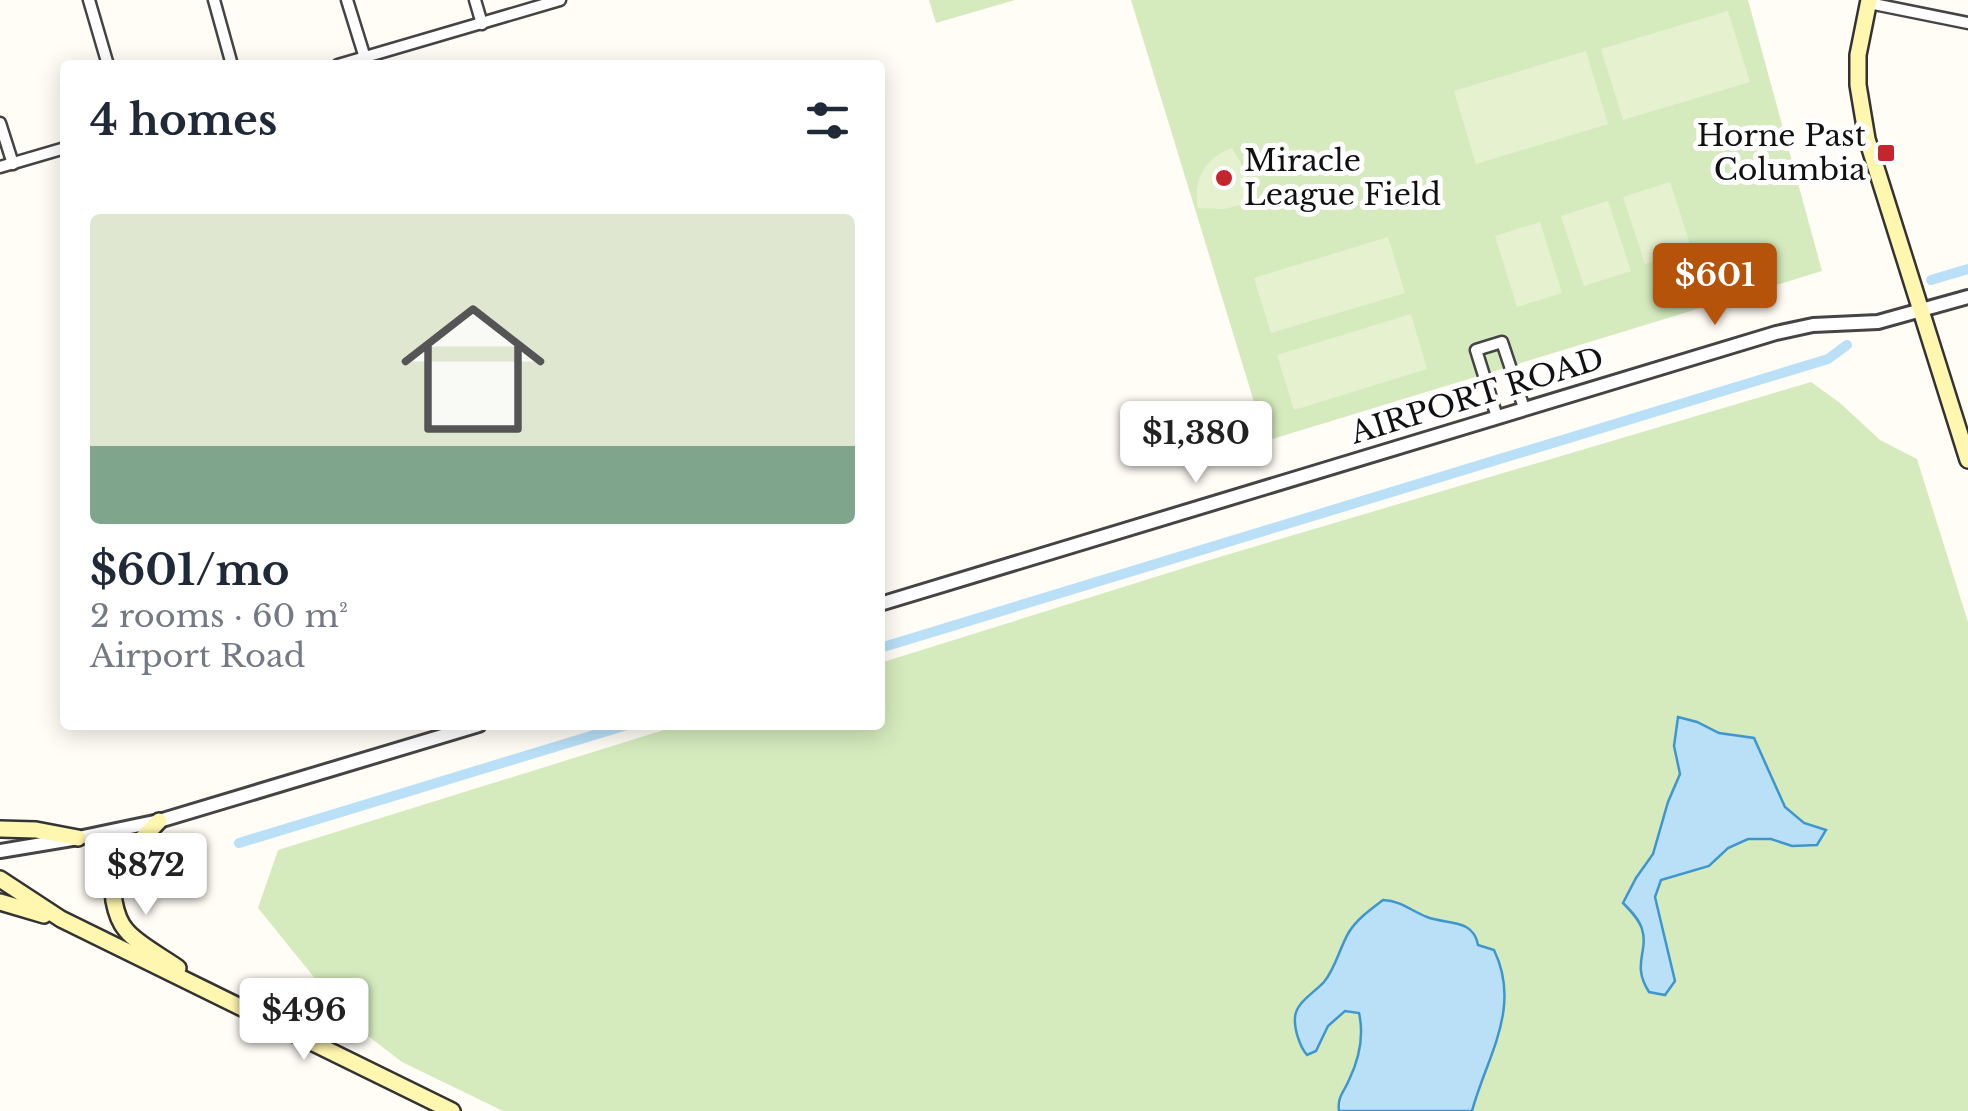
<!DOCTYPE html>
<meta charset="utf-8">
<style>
:root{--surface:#fff;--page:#f6f6f7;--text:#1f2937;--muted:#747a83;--accent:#b45309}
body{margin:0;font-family:"Libre Baskerville",serif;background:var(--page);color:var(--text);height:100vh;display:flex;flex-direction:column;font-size:38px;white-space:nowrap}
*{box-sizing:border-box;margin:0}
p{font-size:32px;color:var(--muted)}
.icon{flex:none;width:55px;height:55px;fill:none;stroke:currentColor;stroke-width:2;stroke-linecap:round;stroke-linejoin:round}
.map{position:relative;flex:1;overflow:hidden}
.details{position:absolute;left:60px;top:60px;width:825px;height:670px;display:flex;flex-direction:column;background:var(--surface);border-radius:10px;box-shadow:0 5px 25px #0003}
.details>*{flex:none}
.price{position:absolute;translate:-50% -85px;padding:0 22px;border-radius:10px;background:#fff;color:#222;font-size:32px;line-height:65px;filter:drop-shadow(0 2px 5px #0008)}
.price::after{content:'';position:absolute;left:50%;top:60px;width:30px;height:22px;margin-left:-15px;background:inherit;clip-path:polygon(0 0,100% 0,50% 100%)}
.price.current{background:var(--accent);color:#fff}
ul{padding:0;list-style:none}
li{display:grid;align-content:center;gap:20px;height:530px;padding:0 30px}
li span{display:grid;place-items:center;height:310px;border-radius:10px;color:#555}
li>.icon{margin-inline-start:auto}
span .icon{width:180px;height:180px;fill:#fffc;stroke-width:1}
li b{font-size:42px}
h2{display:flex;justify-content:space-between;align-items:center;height:120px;padding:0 30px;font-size:42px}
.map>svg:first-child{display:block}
.green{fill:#d5ebbd}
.pitch{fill:#e6f2cf}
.water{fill:#b9e0f7;stroke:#3f96cf;stroke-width:2.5}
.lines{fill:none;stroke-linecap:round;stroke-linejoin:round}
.canal{stroke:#b9e0f7;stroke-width:10}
.minor-casing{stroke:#444;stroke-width:15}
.tertiary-casing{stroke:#444;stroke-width:18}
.secondary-casing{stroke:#333;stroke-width:20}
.minor{stroke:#fff;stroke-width:10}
.tertiary{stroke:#fff;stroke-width:12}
.secondary{stroke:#fff6b0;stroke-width:15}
.poi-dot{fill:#c4262e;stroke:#fff;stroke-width:4}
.labels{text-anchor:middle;stroke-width:10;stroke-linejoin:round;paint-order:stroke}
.poi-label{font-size:30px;fill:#111;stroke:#fff;text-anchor:end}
.street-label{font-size:30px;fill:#111;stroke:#fff}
</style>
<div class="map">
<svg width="1968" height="1111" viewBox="0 0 1968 1111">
<rect width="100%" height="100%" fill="#fffdf5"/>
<g class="green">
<path d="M 929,0 L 1015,0 L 936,23 Z"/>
<path d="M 1131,0 L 1748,0 L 1822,271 L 1266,441 Z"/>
<path d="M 1811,382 L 1840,403 L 1880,440 L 1917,459 L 1968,622 L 1968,1111 L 503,1111 L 402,1062 L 351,1023 L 258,908 L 278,850 L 680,725 L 880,725 L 880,663 L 1216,558 Z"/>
</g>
<g class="pitch">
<path d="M 1728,11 L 1750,82 L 1623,120 L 1601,49 Z"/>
<path d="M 1586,51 L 1608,124 L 1476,164 L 1454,91 Z"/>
<path d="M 1232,148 L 1245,170 L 1253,195 L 1250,202 L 1225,209 L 1198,208 C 1192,180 1206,157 1232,148 Z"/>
<path d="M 1670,182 L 1692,250 L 1645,264 L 1623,197 Z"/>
<path d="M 1608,201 L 1631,271 L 1584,286 L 1561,216 Z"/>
<path d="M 1540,222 L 1562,293 L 1517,307 L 1495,236 Z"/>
<path d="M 1388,237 L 1405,293 L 1271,333 L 1254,278 Z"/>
<path d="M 1411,314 L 1427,369 L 1294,410 L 1277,355 Z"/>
</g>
<g class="water">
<path d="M 1678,717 L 1697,722 L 1719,733 L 1754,738 L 1785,807 L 1804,823 L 1826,830 L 1817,845 L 1792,846 L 1771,839 L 1748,839 L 1728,848 L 1709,866 L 1661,880 L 1655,897 L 1675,981 L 1665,995 L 1649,992 C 1631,964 1649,952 1642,929 C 1639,919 1630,910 1623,903 L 1636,878 L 1653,854 L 1668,802 L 1680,774 L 1674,746 Z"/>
<path d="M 1383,900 C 1402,901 1411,911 1427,917 C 1447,925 1473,918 1478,945 L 1494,950 C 1522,1008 1487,1056 1472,1111 L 1339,1111 C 1337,1097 1344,1092 1349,1080 C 1359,1059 1364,1035 1359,1013 L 1345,1011 L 1328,1026 L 1316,1051 L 1307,1055 C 1300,1047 1294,1029 1295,1018 C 1295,1003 1315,992 1324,982 C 1336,967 1339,949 1349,932 C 1357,919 1371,909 1383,900 Z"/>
</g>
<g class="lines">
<g class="canal">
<path d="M 1931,280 L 1968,269"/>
<path d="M 880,648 L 1828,359 L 1847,345"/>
<path d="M 239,843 L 627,725"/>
</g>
<defs>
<g id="minor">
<path d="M 89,0 L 108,65"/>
<path d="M 214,0 L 232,65"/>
<path d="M 347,0 L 365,58"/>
<path d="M 475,0 L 482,24"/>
<path d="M 1869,3 L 1968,23"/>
<path d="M 338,65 L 560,0"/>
<path d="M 0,123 L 13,164"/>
<path d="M 0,167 L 65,148"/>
<path d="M 1497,417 L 1476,350 L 1502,342 L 1524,408"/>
</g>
<g id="tertiary">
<path d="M 880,604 L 1776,333 L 1813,325 L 1878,322 L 1968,297"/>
<path d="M 0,851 L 78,838 L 159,821 L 479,725"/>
</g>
<g id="secondary">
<path d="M 1869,0 L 1858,55 L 1858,85 L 1867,139 L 1968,460"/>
<path d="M 159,821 C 137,845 109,866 114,901 C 116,912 119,922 126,930 C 137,944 163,957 178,968"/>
<path d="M 0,829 L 36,830 L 78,838"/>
<path d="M 0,879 L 61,919 L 452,1111"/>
<path d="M 0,902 L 44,915"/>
</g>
</defs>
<use href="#minor" class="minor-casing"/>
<use href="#tertiary" class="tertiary-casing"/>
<use href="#secondary" class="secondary-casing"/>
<use href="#minor" class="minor"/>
<use href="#tertiary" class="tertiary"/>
<use href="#secondary" class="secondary"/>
</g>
<g class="poi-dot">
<rect x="1876" y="143" width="20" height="20" rx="5"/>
<circle cx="1224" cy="178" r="10"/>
</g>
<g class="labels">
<g class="poi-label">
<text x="1866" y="146">Horne Past<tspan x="1866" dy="34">Columbia</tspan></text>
<text x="1244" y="171" text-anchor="start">Miracle<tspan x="1244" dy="34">League Field</tspan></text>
</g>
<g class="street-label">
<text transform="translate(1477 396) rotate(-17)" y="10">AIRPORT ROAD</text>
</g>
</g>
</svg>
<b class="price current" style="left:1715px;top:328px">$601</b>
<b class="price" style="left:1196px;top:486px">$1,380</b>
<b class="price" style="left:146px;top:918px">$872</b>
<b class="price" style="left:304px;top:1063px">$496</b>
<section class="details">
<h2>4 homes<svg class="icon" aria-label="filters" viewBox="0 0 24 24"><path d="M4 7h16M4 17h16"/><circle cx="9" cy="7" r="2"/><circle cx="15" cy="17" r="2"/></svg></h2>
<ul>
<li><span style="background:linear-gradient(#dfe7d0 75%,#7fa58c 0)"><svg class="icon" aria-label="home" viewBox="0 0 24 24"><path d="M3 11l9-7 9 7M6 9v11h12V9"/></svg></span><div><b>$601/mo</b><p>2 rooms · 60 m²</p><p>Airport Road</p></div></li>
</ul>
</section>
</div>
